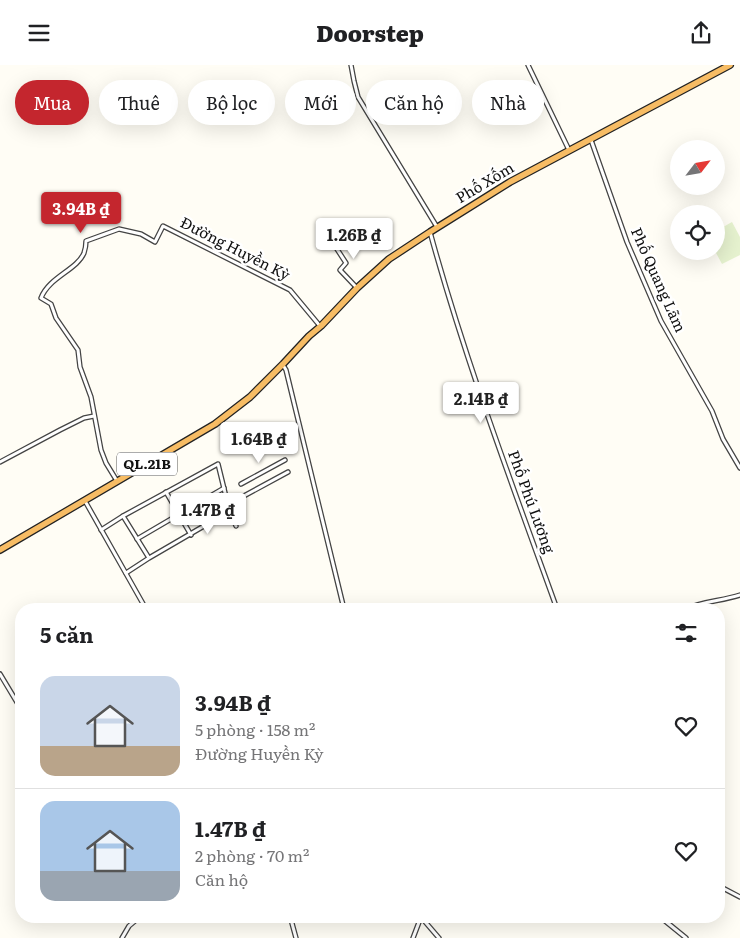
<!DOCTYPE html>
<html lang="vi">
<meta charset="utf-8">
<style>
:root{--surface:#fff;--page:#f2f2f2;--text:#202124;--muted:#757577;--line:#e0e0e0;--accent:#c4262e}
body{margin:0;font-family:Literata,serif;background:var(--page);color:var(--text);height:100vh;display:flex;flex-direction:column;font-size:19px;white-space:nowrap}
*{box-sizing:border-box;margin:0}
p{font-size:16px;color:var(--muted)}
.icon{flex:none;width:28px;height:28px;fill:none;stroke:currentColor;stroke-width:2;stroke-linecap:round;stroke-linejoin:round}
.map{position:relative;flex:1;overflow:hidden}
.panel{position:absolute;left:15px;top:538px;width:710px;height:320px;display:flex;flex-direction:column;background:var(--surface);border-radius:20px;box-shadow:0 5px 20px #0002}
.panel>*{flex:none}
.hud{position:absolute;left:15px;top:15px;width:710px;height:45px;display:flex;gap:10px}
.needle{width:32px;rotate:59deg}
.tools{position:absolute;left:670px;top:75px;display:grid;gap:10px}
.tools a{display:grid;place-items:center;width:55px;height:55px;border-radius:50%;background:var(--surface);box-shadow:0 5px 20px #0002;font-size:25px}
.price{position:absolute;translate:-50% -42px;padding:0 11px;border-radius:5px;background:#fff;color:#222;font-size:16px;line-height:32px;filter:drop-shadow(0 1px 2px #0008)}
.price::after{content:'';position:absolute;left:50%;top:30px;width:15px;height:11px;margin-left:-8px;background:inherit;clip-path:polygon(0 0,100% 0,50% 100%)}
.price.active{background:var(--accent);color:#fff}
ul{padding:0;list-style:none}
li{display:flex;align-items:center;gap:15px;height:125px;padding:0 25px}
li+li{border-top:1px solid var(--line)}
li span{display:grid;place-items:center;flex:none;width:140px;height:100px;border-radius:15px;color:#555}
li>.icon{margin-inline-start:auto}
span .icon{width:60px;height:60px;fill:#fffc;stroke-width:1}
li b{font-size:21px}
h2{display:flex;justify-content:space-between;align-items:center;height:60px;padding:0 25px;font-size:21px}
.pill{padding:0 18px;border-radius:22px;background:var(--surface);box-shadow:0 5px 20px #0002;font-size:18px;line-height:45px}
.pill.active{background:var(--accent);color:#fff}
header{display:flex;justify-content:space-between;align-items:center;height:65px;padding:0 25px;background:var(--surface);font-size:22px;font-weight:800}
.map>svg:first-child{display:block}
.pitch{fill:#e6f2cf}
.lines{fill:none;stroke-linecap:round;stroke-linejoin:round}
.minor-casing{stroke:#444;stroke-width:5.5}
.trunk-casing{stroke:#222;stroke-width:8}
.minor{stroke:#fff;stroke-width:3}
.trunk{stroke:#f7bc64;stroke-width:5.5}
.labels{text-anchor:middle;stroke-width:5;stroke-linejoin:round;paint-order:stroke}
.shield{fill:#fff;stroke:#585858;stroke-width:1}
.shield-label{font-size:14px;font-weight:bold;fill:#111}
.street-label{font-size:15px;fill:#111;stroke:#fff}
</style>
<header><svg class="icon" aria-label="menu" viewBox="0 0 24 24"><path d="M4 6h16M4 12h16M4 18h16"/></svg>Doorstep<svg class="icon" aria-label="share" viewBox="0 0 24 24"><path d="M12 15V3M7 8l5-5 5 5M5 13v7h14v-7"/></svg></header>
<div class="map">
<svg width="740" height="873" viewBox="0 0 740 873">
<rect width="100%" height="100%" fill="#fffdf5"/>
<path class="pitch" d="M 732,157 L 740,172 L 740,190 L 722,199 L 715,186 L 717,184 L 716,166 Z"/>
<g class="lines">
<defs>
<g id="minor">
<path d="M 351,0 L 354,16 L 358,32 L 437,162"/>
<path d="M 528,0 L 569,85"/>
<path d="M 591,75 L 627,177 L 661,256 L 712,346 L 723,374 L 740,403"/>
<path d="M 341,166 L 338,169 L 340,172 L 335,181 L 346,198 L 340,205 L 357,223"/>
<path d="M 430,167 C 465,295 512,419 557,544"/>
<path d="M 283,300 L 286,305 L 344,544"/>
<path d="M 0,397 L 60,365 L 84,353 L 94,351"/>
<path d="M 117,416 L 106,398 L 101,385 L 91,332 L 80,302 L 78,285 L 56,253 L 51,239 L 41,233 C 49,212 77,205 84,188 C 85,185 86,180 86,176 L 119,164 L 141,169 L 155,177 L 163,161 L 290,225 L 320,261"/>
<path d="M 241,419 L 285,395"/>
<path d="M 166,427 L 191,470"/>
<path d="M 85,436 L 146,544"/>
<path d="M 236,461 L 229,444 L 231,438 L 288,407"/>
<path d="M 101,465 L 123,451"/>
<path d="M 137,474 L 224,423"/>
<path d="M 126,508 L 149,493 L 228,447 L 229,444 L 218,399 L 123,451 L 149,493"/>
<path d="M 686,544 C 702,536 722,536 740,530"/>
<path d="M 0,609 L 21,644"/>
<path d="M 719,821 L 740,832"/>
<path d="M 290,851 L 296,873"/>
<path d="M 659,851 L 686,873"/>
<path d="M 421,852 L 439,873"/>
<path d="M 122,873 L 129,861 L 141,851"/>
<path d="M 413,873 L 421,852"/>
</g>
<path id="trunk" d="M 0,485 L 215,359 L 250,332 L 283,299 L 309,271 L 321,261 L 357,223 L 389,194 L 430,167 L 510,117 L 730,0"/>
</defs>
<use href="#minor" class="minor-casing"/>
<use href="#trunk" class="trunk-casing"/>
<use href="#minor" class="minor"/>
<use href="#trunk" class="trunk"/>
</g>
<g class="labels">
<rect class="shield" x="117" y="387.5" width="60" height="23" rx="4"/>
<g class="shield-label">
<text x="147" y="404">QL.21B</text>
</g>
<g class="street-label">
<text transform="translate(485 118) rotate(-31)" y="5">Phố Xốm</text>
<text transform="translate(235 184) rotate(27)" y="5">Đường Huyền Kỳ</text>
<text transform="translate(658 215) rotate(66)" y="5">Phố Quang Lãm</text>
<text transform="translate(531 437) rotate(70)" y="5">Phố Phú Lương</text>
</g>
</g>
</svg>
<div class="tools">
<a><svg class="needle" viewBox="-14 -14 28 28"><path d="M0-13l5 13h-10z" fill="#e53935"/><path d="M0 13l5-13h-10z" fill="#757577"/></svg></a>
<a><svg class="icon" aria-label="locate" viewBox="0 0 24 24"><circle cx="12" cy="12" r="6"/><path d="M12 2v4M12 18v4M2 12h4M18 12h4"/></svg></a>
</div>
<b class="price active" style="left:81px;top:169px">3.94B ₫</b>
<b class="price" style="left:354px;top:195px">1.26B ₫</b>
<b class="price" style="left:481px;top:359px">2.14B ₫</b>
<b class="price" style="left:259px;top:399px">1.64B ₫</b>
<b class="price" style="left:208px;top:470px">1.47B ₫</b>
<div class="hud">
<a class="pill active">Mua</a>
<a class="pill">Thuê</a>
<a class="pill">Bộ lọc</a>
<a class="pill">Mới</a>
<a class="pill">Căn hộ</a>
<a class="pill">Nhà</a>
</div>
<section class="panel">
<h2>5 căn<svg class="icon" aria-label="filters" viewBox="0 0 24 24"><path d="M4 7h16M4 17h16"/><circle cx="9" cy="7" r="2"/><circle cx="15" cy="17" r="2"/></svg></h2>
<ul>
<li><span style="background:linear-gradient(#c9d6e8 70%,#b9a48a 0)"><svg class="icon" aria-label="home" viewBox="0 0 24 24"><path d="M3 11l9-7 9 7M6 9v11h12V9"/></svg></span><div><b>3.94B ₫</b><p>5 phòng · 158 m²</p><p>Đường Huyền Kỳ</p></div><svg class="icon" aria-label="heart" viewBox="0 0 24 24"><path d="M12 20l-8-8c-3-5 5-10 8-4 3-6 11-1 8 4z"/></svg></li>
<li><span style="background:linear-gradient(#a9c7e8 70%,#9aa5b1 0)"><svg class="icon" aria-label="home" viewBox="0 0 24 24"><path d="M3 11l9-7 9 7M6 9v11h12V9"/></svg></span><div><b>1.47B ₫</b><p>2 phòng · 70 m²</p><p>Căn hộ</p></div><svg class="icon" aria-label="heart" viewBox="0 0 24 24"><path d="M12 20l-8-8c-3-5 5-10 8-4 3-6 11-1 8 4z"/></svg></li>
</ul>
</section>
</div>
